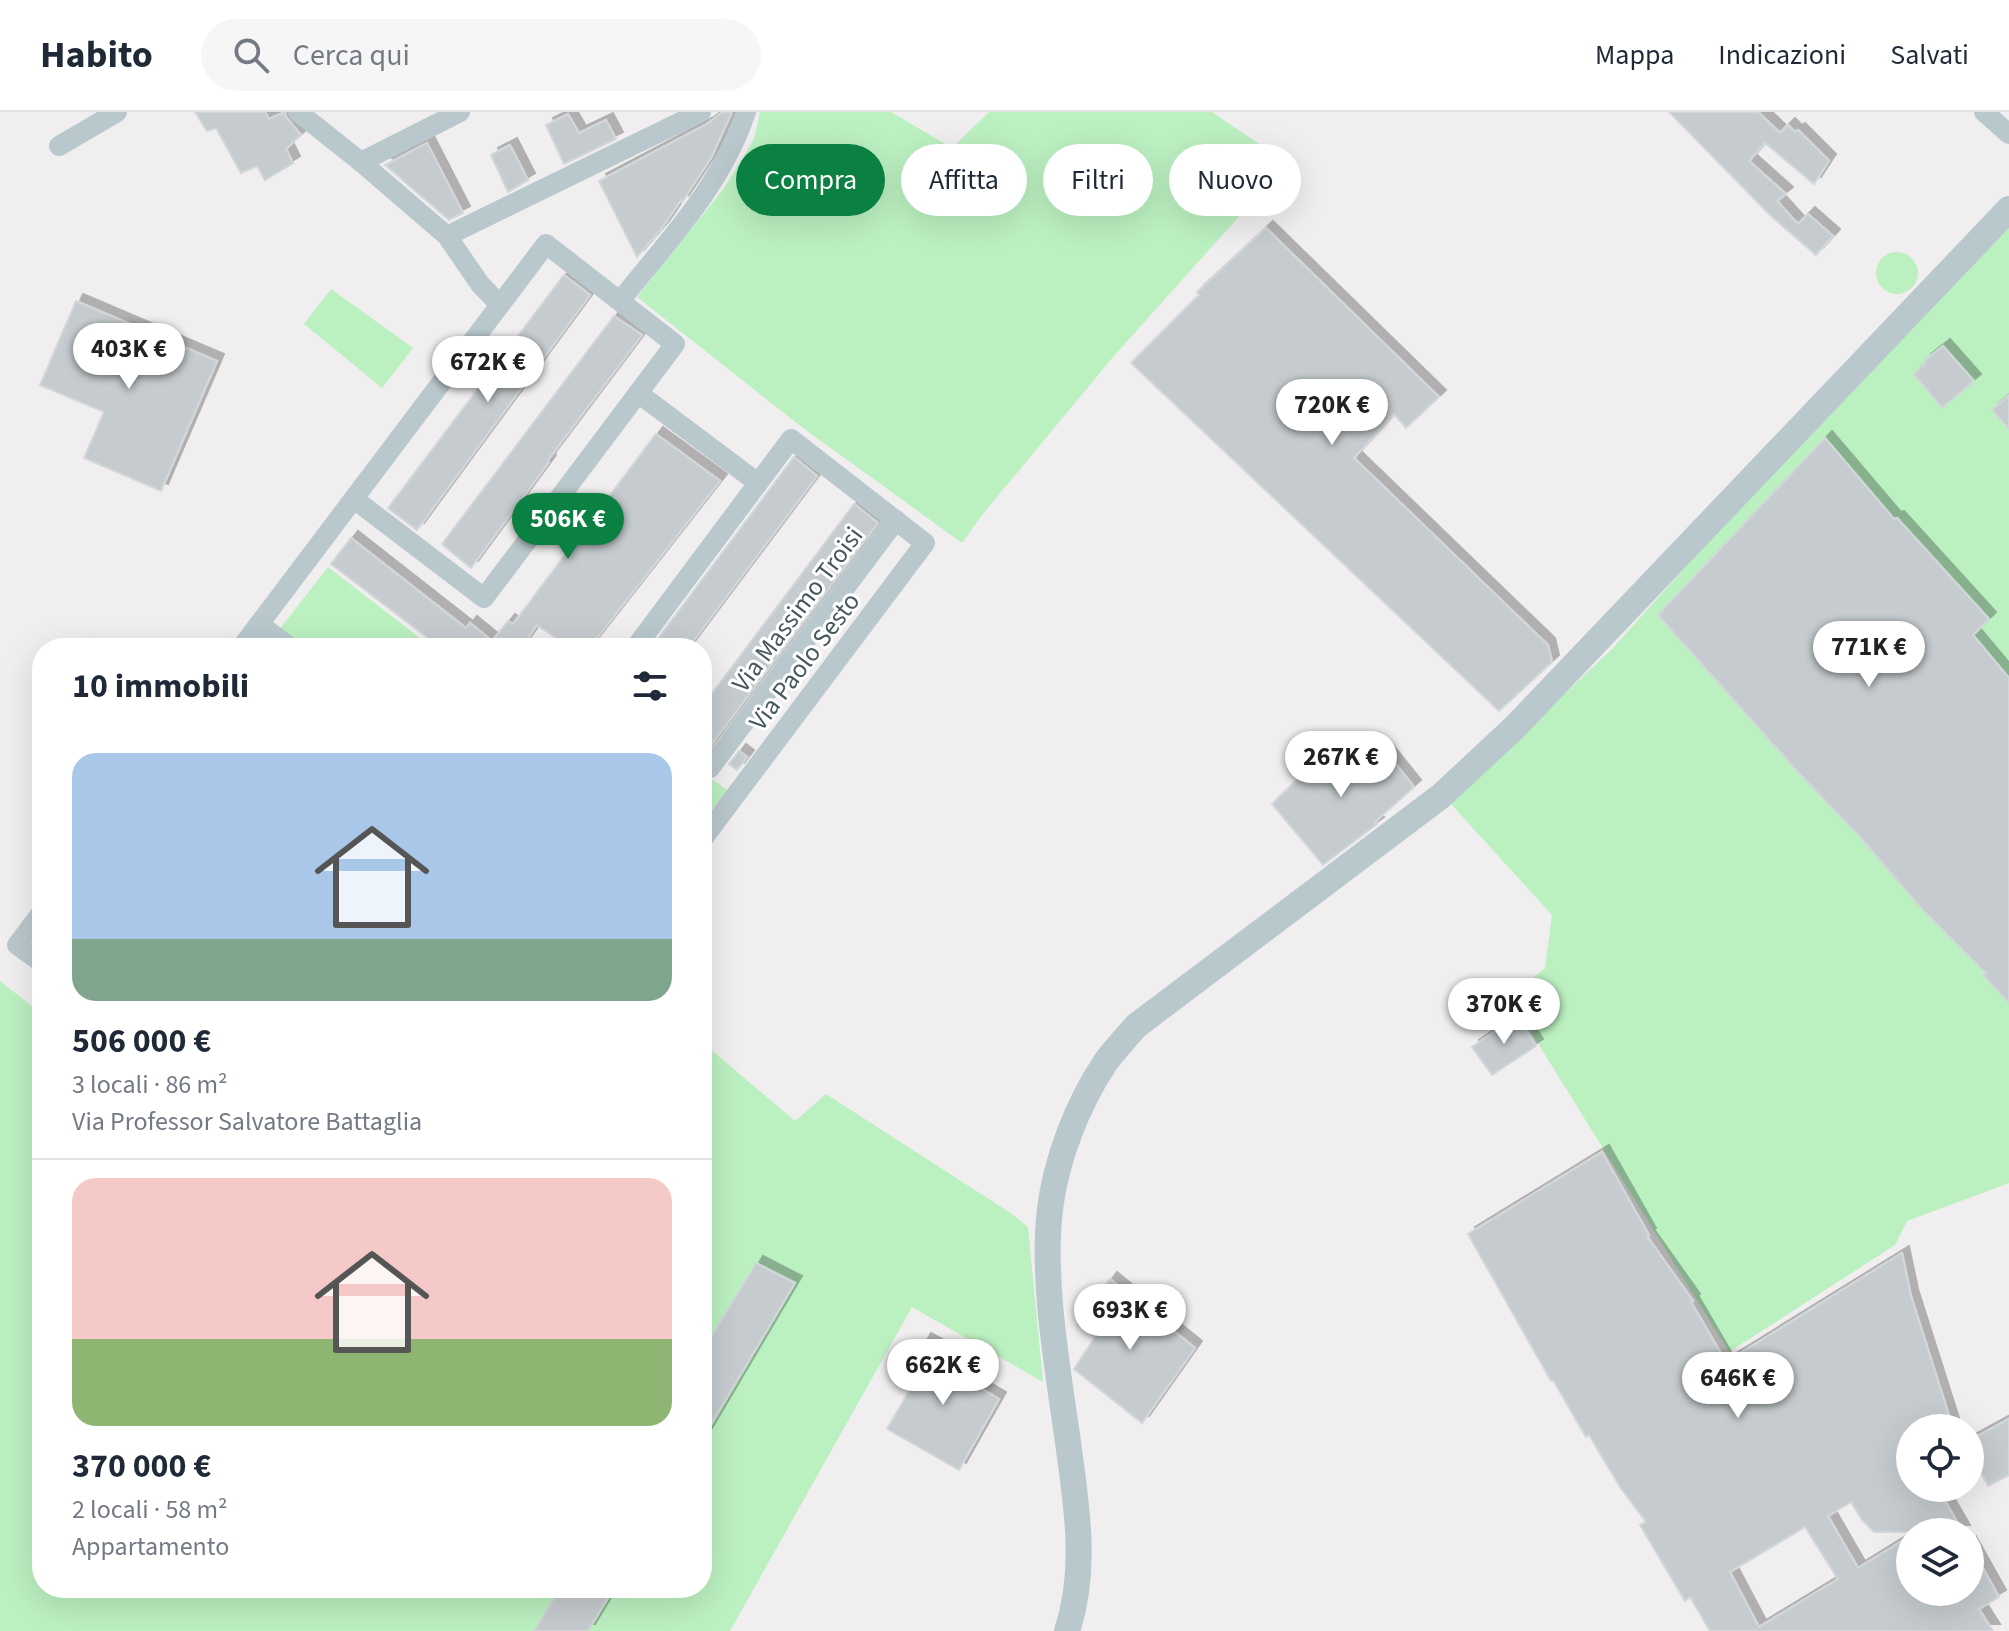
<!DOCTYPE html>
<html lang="it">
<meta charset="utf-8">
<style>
:root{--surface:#fff;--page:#f6f6f7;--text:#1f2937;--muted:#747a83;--line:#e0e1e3;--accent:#0b8043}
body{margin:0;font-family:"Source Sans 3",sans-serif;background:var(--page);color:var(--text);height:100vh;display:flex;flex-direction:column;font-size:30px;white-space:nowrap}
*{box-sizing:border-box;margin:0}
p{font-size:26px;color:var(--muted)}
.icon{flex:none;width:44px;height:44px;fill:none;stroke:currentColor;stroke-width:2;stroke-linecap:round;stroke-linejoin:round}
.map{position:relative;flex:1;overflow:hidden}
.sheet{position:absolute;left:32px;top:526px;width:680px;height:960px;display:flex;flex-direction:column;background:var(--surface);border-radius:32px;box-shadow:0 8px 32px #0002}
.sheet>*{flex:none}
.top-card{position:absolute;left:736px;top:32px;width:760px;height:72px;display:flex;gap:16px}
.controls{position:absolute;left:1896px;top:1302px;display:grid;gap:16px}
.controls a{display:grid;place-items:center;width:88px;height:88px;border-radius:50%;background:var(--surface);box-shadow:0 8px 32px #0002;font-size:40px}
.price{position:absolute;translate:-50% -68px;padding:0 18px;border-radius:28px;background:#fff;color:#222;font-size:26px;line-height:52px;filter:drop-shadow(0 2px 4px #0008)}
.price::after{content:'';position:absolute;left:50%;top:48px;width:24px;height:18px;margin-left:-12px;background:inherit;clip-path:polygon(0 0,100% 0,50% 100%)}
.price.current{background:var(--accent);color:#fff}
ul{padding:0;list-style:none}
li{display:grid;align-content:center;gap:16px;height:424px;padding:0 40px}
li+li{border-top:2px solid var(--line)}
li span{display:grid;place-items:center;height:248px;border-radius:24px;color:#555}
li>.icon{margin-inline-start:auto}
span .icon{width:144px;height:144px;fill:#fffc;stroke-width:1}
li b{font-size:34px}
h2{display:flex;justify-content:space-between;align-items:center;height:96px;padding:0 40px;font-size:34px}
.pill{padding:0 28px;border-radius:36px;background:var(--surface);box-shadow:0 8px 32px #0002;font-size:28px;line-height:72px}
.pill.current{background:var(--accent);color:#fff}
header{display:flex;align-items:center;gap:48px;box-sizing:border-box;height:112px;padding:0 40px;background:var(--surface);border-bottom:2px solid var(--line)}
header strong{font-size:38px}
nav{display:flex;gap:44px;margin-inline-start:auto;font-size:28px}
.search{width:560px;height:72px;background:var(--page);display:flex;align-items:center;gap:20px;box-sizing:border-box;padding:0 28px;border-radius:44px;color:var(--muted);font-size:30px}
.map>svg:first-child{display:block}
.green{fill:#bbf0c1}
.building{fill:#c5cbce;stroke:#d2d7da;stroke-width:2;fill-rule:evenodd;filter:url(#shadow)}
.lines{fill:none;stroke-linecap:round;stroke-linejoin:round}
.minor{stroke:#b9c8cc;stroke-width:20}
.tertiary{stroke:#b9c8cc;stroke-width:26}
.labels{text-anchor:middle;stroke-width:6;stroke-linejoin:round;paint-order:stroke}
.street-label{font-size:26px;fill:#46585d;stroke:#fff}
</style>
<header>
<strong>Habito</strong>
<div class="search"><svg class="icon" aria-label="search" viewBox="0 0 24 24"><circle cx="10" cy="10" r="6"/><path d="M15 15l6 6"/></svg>Cerca qui</div>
<nav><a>Mappa</a><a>Indicazioni</a><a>Salvati</a></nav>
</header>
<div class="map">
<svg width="2009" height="1519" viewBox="0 0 2009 1519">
<defs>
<filter id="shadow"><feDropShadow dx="7" dy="-7" stdDeviation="0" flood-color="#0004"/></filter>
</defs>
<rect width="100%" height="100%" fill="#f1eeef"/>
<g class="green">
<path d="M 760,0 L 891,0 L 952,36 L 989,0 L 1212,0 L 1287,51 L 1113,245 L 982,403 L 962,431 L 803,316 L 637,185 L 725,75 L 754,27 Z"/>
<path d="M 2009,112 L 2009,1071 L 1907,1109 L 1895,1133 L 1729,1240 L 1510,886 L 1545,856 L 1552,803 L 1450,691 L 1613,536 L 1806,320 Z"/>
<circle cx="1897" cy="161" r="21"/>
<path d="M 331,177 L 413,236 L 382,276 L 304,212 Z"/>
<path d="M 328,455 L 433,536 L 302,536 L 279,518 Z"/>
<path d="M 702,660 L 727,678 L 702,710 Z"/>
<path d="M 0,869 L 42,902 L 42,1476 L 702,1476 L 702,930 L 795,1009 L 826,982 L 1009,1100 L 1028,1115 L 1043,1270 L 912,1195 L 730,1519 L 0,1519 Z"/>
</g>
<g class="building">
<path d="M 195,0 L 265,0 L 269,7 L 285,0 L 286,5 L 301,23 L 286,37 L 293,51 L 265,68 L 257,54 L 241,61 L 216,16 L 207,19 Z"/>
<path d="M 723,0 L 732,0 L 711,46 L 682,90 L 681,88 L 662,116 L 637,145 L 599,69 L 707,12 Z"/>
<path d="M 1669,0 L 1758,0 L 1780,21 L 1788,13 L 1795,20 L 1798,18 L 1829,49 L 1814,72 L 1765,31 L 1749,49 L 1786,82 L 1777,89 L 1798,112 L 1808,102 L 1833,124 L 1816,143 L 1771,104 Z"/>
<path d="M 568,2 L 579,21 L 606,8 L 616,27 L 564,52 L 546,13 Z"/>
<path d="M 427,31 L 463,101 L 449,108 L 385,53 Z"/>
<path d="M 510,33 L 528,68 L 508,80 L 491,43 Z"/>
<path d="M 1266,116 L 1439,285 L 1406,316 L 1394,302 L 1354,346 L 1548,533 L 1552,550 L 1499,599 L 1131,251 L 1199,183 L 1197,180 Z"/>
<path d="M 564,163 L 590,183 L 417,418 L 388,396 Z"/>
<path d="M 76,189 L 217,249 L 161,379 L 84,346 L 104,300 L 40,273 Z"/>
<path d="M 614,204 L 642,223 L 548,348 L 549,350 L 471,456 L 442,432 Z"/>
<path d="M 1943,234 L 1974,269 L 1942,296 L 1914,262 L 1926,251 L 1924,249 Z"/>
<path d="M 2009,283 L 2009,317 L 1992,298 Z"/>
<path d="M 656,322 L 720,369 L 589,536 L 570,536 L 537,513 L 521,536 L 441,536 L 331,452 L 351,426 L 466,516 L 470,511 L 492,529 L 508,509 L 513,512 Z"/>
<path d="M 1825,326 L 1894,407 L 1897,406 L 1989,507 L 1973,523 L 2009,566 L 2009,891 L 1983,863 L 1986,861 L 1922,797 L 1860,725 L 1798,660 L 1658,503 Z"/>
<path d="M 794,345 L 817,364 L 688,536 L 651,536 Z"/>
<path d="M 854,392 L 878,411 L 702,645 L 702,595 Z"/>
<path d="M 1331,627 L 1354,658 L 1383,636 L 1414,675 L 1375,710 L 1377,712 L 1323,753 L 1272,692 L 1316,650 L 1311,641 Z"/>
<path d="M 739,639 L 747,645 L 737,658 L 729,652 Z"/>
<path d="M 1517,904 L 1536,934 L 1492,963 L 1472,935 Z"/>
<path d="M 1602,1040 L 1649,1123 L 1647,1124 L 1693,1189 L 1691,1190 L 1726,1250 L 1902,1141 L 1911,1184 L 1953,1316 L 1910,1316 L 1910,1376 L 1967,1376 L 1945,1389 L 1963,1420 L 1874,1420 L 1862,1408 L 1851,1390 L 1828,1404 L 1858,1456 L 1910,1424 L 1910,1480 L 1970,1480 L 1970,1433 L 1999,1485 L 1979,1497 L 1993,1519 L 1710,1519 L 1690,1485 L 1685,1489 L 1640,1413 L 1646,1410 L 1620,1375 L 1589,1323 L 1586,1325 L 1553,1268 L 1551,1269 L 1468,1122 ZM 1805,1415 L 1838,1467 L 1759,1515 L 1730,1460 Z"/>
<path d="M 756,1151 L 795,1171 L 702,1328 L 702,1240 Z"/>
<path d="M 1110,1167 L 1195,1236 L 1142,1311 L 1074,1257 L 1095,1225 L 1078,1212 Z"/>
<path d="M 924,1228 L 973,1255 L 967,1268 L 999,1287 L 959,1358 L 887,1317 L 922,1257 L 911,1251 Z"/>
<path d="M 2009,1307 L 2009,1363 L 1988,1374 L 1970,1339 L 1970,1328 Z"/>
<path d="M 560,1476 L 614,1476 L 588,1519 L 534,1519 Z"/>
</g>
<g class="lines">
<g class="minor">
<path d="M 298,0 L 361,50 L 447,124 L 480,172 L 500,193"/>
<path d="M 1984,0 L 2009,22"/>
<path d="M 59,34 L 117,0"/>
<path d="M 361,50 L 460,0"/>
<path d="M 447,124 L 701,0"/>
<path d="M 620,189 C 667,130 722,73 746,0"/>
<path d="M 638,281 L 758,371"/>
<path d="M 259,512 L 291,536"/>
<path d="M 241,536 L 546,132 L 675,232 L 484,486 L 354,387"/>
<path d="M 635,536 L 791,327 L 925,431 L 702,728"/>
<path d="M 710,656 L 896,408"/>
<path d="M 42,800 L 17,833 L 42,851"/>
</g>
<path class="tertiary" d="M 1067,1519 C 1086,1462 1078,1403 1070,1345 C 1060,1268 1041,1174 1050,1097 C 1056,1048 1077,993 1105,951 C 1114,938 1126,926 1136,914 L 1441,684 L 1515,615 L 2009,97"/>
</g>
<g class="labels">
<g class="street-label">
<text transform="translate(797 497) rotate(-53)" y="9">Via Massimo Troisi</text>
<text transform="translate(804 549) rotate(-53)" y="9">Via Paolo Sesto</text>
</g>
</g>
</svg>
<div class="controls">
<a><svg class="icon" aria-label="locate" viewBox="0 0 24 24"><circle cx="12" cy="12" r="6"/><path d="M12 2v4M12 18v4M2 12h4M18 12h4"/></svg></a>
<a><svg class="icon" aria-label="layers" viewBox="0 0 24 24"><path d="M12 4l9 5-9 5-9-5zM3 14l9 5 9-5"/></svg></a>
</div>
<b class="price" style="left:129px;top:279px">403K €</b>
<b class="price" style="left:488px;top:292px">672K €</b>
<b class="price" style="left:1332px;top:335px">720K €</b>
<b class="price current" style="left:568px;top:449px">506K €</b>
<b class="price" style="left:1869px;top:577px">771K €</b>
<b class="price" style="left:1341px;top:687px">267K €</b>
<b class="price" style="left:1504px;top:934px">370K €</b>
<b class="price" style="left:1130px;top:1240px">693K €</b>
<b class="price" style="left:943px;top:1295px">662K €</b>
<b class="price" style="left:1738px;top:1308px">646K €</b>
<div class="top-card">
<a class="pill current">Compra</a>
<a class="pill">Affitta</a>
<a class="pill">Filtri</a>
<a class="pill">Nuovo</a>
</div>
<section class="sheet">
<h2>10 immobili<svg class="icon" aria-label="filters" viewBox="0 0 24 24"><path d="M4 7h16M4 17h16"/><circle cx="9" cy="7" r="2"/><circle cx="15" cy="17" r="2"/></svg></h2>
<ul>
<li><span style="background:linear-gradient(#a9c7e8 75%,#7fa58c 0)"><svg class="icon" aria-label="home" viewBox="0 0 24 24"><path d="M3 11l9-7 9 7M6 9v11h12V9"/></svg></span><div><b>506 000 €</b><p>3 locali · 86 m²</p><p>Via Professor Salvatore Battaglia</p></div></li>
<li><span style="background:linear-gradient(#f6c9c9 65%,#8fb573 0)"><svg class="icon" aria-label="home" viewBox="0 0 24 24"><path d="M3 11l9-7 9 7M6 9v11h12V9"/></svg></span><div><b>370 000 €</b><p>2 locali · 58 m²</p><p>Appartamento</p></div></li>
</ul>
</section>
</div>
